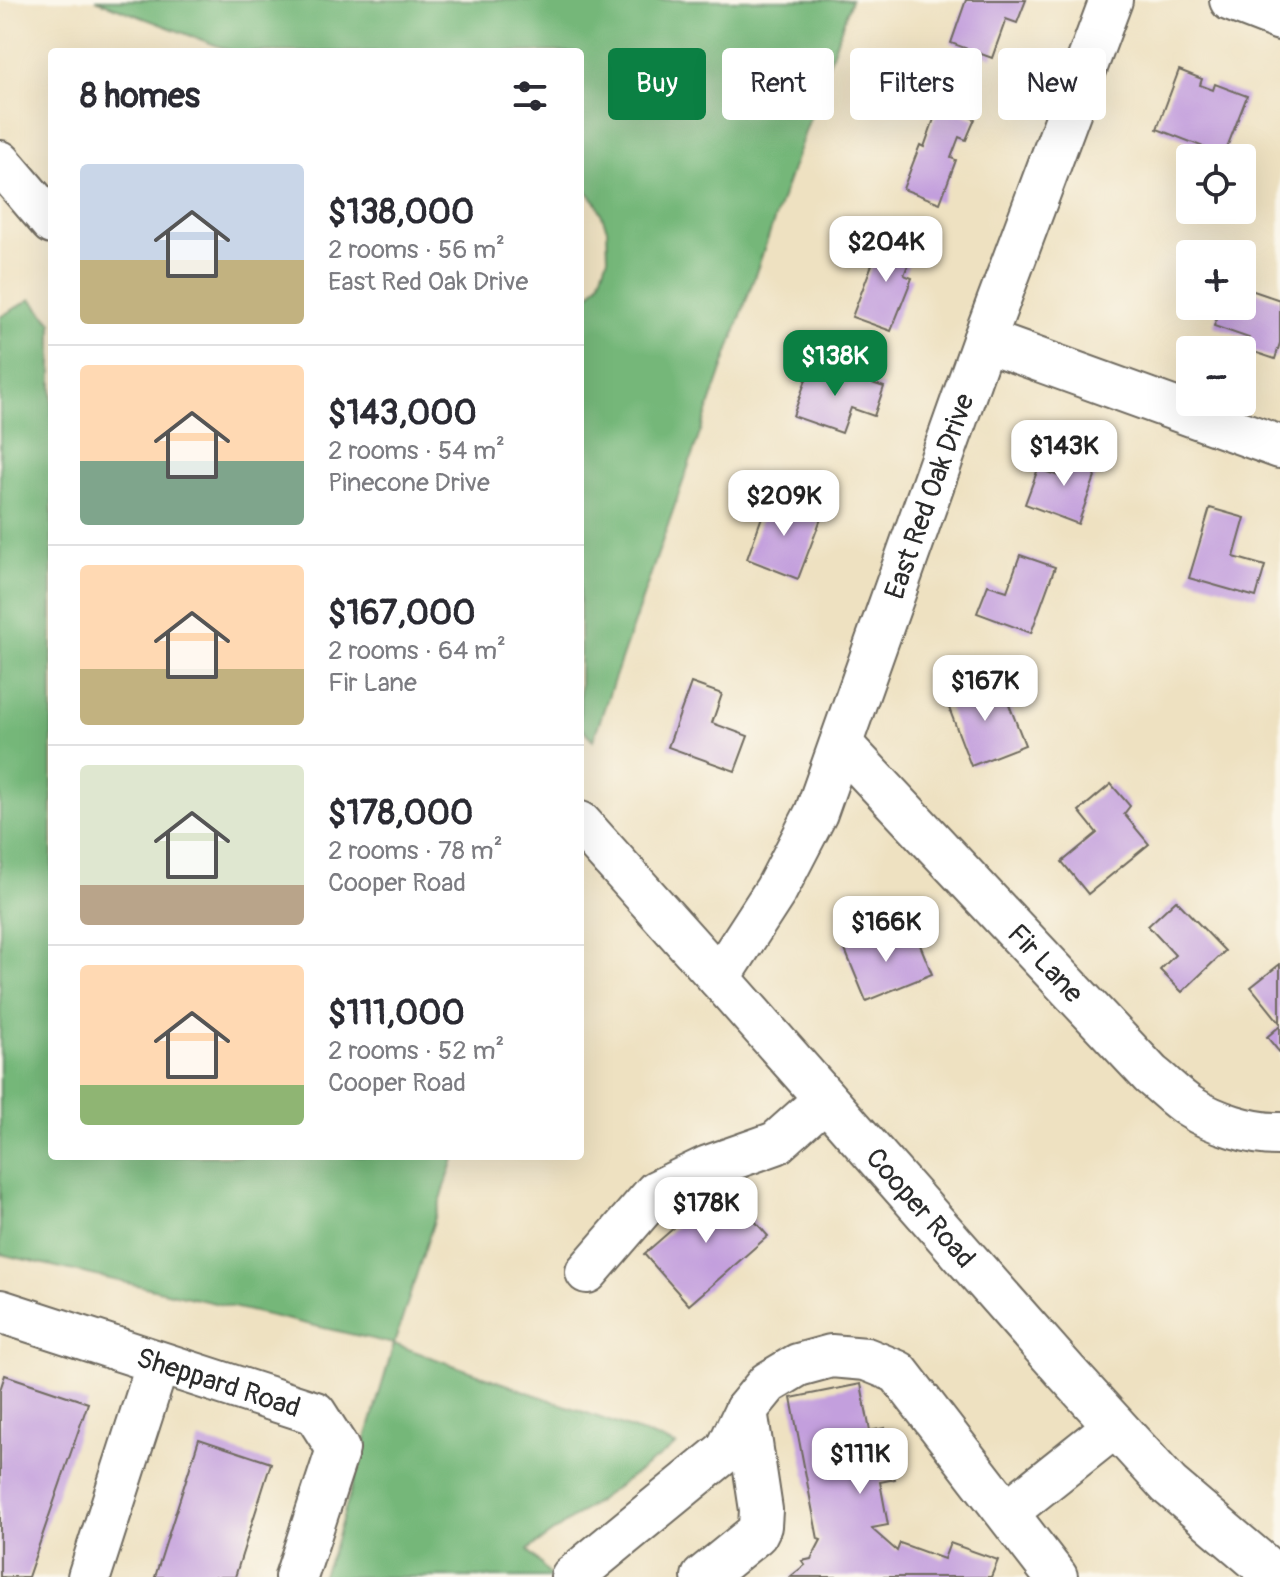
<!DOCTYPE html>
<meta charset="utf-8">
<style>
:root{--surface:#fff;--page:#f2f2f3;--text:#2b2b33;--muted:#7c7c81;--line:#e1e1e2;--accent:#0b8043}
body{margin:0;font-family:Pangolin,sans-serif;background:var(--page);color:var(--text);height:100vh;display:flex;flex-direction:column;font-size:30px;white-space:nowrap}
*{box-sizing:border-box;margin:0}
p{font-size:26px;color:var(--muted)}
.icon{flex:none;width:44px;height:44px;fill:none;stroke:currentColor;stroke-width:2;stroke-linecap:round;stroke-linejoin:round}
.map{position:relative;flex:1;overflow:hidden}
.side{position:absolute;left:48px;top:48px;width:536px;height:1112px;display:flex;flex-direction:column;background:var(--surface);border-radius:8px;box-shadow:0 8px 32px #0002}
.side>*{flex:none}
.banner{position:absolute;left:608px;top:48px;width:552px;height:72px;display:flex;gap:16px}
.tools{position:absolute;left:1176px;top:144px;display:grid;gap:16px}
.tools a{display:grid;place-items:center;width:80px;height:80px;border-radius:8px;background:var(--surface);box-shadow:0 8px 32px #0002;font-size:40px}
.price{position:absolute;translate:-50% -68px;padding:0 18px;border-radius:16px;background:#fff;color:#222;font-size:26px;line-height:52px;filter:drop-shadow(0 2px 4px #0008)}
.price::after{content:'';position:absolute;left:50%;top:48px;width:24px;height:18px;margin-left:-12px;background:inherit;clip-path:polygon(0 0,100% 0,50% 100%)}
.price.on{background:var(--accent);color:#fff}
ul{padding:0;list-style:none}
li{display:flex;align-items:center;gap:24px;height:200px;padding:0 32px}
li+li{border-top:2px solid var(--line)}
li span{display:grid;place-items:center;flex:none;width:224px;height:160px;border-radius:8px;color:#555}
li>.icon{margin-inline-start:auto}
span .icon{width:96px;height:96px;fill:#fffc;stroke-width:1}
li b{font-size:34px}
h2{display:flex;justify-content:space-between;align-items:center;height:96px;padding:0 32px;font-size:34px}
.tag{padding:0 28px;border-radius:8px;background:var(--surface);box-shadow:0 8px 32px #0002;font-size:28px;line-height:72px}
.tag.on{background:var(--accent);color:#fff}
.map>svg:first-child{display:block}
.forest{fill:#74b779;stroke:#507152;stroke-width:2}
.building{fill:#c39fdd}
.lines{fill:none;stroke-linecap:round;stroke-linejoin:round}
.minor-casing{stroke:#6f6b60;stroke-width:46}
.minor{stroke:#fff;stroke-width:42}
.labels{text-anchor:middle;stroke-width:8;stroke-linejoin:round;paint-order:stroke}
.street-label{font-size:28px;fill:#2b2b2b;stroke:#fbf7ec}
</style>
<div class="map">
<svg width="1280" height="1577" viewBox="0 0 1280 1577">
<rect width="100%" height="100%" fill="#fbf7ec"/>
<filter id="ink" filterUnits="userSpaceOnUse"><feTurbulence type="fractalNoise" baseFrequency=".0125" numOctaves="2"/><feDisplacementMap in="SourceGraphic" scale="16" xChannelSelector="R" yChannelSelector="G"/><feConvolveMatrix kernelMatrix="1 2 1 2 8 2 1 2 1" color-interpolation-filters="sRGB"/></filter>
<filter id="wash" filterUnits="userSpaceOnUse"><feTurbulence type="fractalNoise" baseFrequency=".006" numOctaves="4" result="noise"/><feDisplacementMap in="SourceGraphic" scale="32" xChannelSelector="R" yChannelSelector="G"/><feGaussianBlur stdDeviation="1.8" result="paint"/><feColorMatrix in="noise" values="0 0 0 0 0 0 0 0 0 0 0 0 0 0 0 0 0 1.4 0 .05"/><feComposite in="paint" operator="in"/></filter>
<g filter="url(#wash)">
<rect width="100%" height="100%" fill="#eee1c1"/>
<g class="forest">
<path d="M 96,0 L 851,0 L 593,740 L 580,726 L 580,306 L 599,283 L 608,257 L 607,229 L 597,203 L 580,183 L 580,52 L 234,52 Z"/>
<path d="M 31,299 L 52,323 L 52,1156 L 455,1156 L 394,1344 L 676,1445 L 528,1550 L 552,1577 L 322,1577 L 334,1547 L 394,1344 L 0,1254 L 0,317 Z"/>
</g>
<g id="blocks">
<g class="building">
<path d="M 966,0 L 1026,0 L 1017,23 L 1006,19 L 992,58 L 951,43 Z"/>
<path d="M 1179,70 L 1202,79 L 1200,85 L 1213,90 L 1215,84 L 1247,96 L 1224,155 L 1157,129 Z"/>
<path d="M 939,105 L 975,119 L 966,140 L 959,137 L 951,158 L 956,160 L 940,203 L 903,189 L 920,145 L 924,147 Z"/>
<path d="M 884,233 L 916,245 L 904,275 L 912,278 L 891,331 L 852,317 Z"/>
<path d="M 1242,287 L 1280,300 L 1280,343 L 1275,359 L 1245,349 L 1249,338 L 1214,326 L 1221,306 L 1242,306 Z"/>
<path d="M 812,363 L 884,387 L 874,416 L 851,408 L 842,433 L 793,416 Z"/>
<path d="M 1068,452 L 1100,463 L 1078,524 L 1025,504 L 1038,469 L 1059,476 Z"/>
<path d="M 769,497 L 822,516 L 798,579 L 747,559 Z"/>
<path d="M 1210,508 L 1245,518 L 1234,557 L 1265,566 L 1256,597 L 1189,578 Z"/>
<path d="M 1020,555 L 1055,567 L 1031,633 L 977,613 L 988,585 L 1007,591 Z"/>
<path d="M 999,679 L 1025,745 L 971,766 L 946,700 Z"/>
<path d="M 691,683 L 722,694 L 712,723 L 748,736 L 735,771 L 668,747 Z"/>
<path d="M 1111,784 L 1130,806 L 1124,814 L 1149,844 L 1088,894 L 1062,862 L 1097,833 L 1079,811 Z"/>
<path d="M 1176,900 L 1225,951 L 1182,992 L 1160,970 L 1175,955 L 1148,926 Z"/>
<path d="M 877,931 L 883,948 L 916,935 L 932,974 L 866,1001 L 843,945 Z"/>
<path d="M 1280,964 L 1280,1023 L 1251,987 Z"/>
<path d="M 1280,1026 L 1280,1053 L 1267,1037 Z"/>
<path d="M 723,1185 L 768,1236 L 689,1305 L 644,1254 Z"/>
<path d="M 5,1375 L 88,1403 L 28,1577 L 0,1577 L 0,1390 Z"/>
<path d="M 861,1384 L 870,1431 L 885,1428 L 895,1479 L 880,1482 L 888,1525 L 872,1528 L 873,1530 L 897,1551 L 900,1543 L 944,1559 L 950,1543 L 998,1560 L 991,1577 L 790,1577 L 805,1565 L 802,1561 L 811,1559 L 821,1540 L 818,1539 L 791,1398 Z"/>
<path d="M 199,1439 L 271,1463 L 235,1577 L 155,1577 Z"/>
</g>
</g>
</g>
<g filter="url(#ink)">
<use href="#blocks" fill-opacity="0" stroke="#6f6b60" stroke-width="2"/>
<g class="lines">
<defs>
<g id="minor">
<path d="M 1231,0 L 1280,19"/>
<path d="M 0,162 L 52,223"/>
<path d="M 984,340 L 1280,447"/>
<path id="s1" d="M 841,744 L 1151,1075 C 1164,1085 1176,1098 1190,1107 C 1213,1122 1252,1135 1280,1134"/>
<path id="s2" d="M 580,823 L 719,978 L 1067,1373 L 1169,1485 L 1277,1577"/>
<path id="s3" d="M 719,978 L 776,890 L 816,813 L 984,340 L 1111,0"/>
<path d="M 587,1272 L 656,1192 L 708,1167 L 776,1143 L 825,1099"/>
<path id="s4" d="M 0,1311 L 315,1413 L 338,1449 L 296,1577"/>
<path d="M 1007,1512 L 1115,1426"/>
<path d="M 89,1577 L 158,1363"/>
<path d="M 572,1577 L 727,1450 L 746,1410 L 768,1383 L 798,1365 L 831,1356 L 866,1359 L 898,1372 L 1056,1577"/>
<path d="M 703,1577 L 756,1534 L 760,1526 L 761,1510 L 746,1410"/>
</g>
</defs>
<use href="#minor" class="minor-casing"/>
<use href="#minor" class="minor"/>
</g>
</g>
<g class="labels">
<g class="street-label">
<text dy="10" stroke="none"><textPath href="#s3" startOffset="528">East Red Oak Drive</textPath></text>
<text dy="10" stroke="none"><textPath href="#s1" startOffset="300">Fir Lane</textPath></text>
<text dy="10" stroke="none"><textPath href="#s2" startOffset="514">Cooper Road</textPath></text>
<text dy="10" stroke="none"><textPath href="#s4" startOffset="230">Sheppard Road</textPath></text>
</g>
</g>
</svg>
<div class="tools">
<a><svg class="icon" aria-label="locate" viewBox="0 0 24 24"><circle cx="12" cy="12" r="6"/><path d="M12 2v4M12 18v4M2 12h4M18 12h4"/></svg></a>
<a>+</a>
<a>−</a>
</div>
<b class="price" style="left:886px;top:284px">$204K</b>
<b class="price on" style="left:835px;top:398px">$138K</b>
<b class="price" style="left:1064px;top:488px">$143K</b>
<b class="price" style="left:784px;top:538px">$209K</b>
<b class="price" style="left:985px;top:723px">$167K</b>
<b class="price" style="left:886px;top:964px">$166K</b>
<b class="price" style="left:706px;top:1245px">$178K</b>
<b class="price" style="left:860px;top:1496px">$111K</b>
<div class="banner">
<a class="tag on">Buy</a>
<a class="tag">Rent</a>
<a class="tag">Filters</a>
<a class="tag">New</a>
</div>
<section class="side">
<h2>8 homes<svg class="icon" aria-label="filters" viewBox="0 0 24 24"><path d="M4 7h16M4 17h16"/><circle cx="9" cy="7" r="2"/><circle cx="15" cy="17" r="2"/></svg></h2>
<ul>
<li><span style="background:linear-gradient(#c9d6e8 60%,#c2b280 0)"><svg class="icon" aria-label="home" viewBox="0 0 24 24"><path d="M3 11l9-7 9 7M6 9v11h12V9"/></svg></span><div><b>$138,000</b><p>2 rooms · 56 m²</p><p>East Red Oak Drive</p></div></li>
<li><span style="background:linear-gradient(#ffd9b3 60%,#7fa58c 0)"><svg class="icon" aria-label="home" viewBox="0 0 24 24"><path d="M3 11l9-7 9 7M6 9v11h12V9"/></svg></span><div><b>$143,000</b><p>2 rooms · 54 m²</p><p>Pinecone Drive</p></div></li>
<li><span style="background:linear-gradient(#ffd9b3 65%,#c2b280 0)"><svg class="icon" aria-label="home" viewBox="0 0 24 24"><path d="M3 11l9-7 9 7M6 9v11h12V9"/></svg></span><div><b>$167,000</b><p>2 rooms · 64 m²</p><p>Fir Lane</p></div></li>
<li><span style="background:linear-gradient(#dfe7d0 75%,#b9a48a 0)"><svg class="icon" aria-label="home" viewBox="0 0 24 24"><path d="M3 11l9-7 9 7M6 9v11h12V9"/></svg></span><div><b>$178,000</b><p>2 rooms · 78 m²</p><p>Cooper Road</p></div></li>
<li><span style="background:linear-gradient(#ffd9b3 75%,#8fb573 0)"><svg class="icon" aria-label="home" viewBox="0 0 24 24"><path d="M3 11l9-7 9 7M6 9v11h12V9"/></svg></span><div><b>$111,000</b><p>2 rooms · 52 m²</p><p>Cooper Road</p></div></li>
</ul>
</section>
</div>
